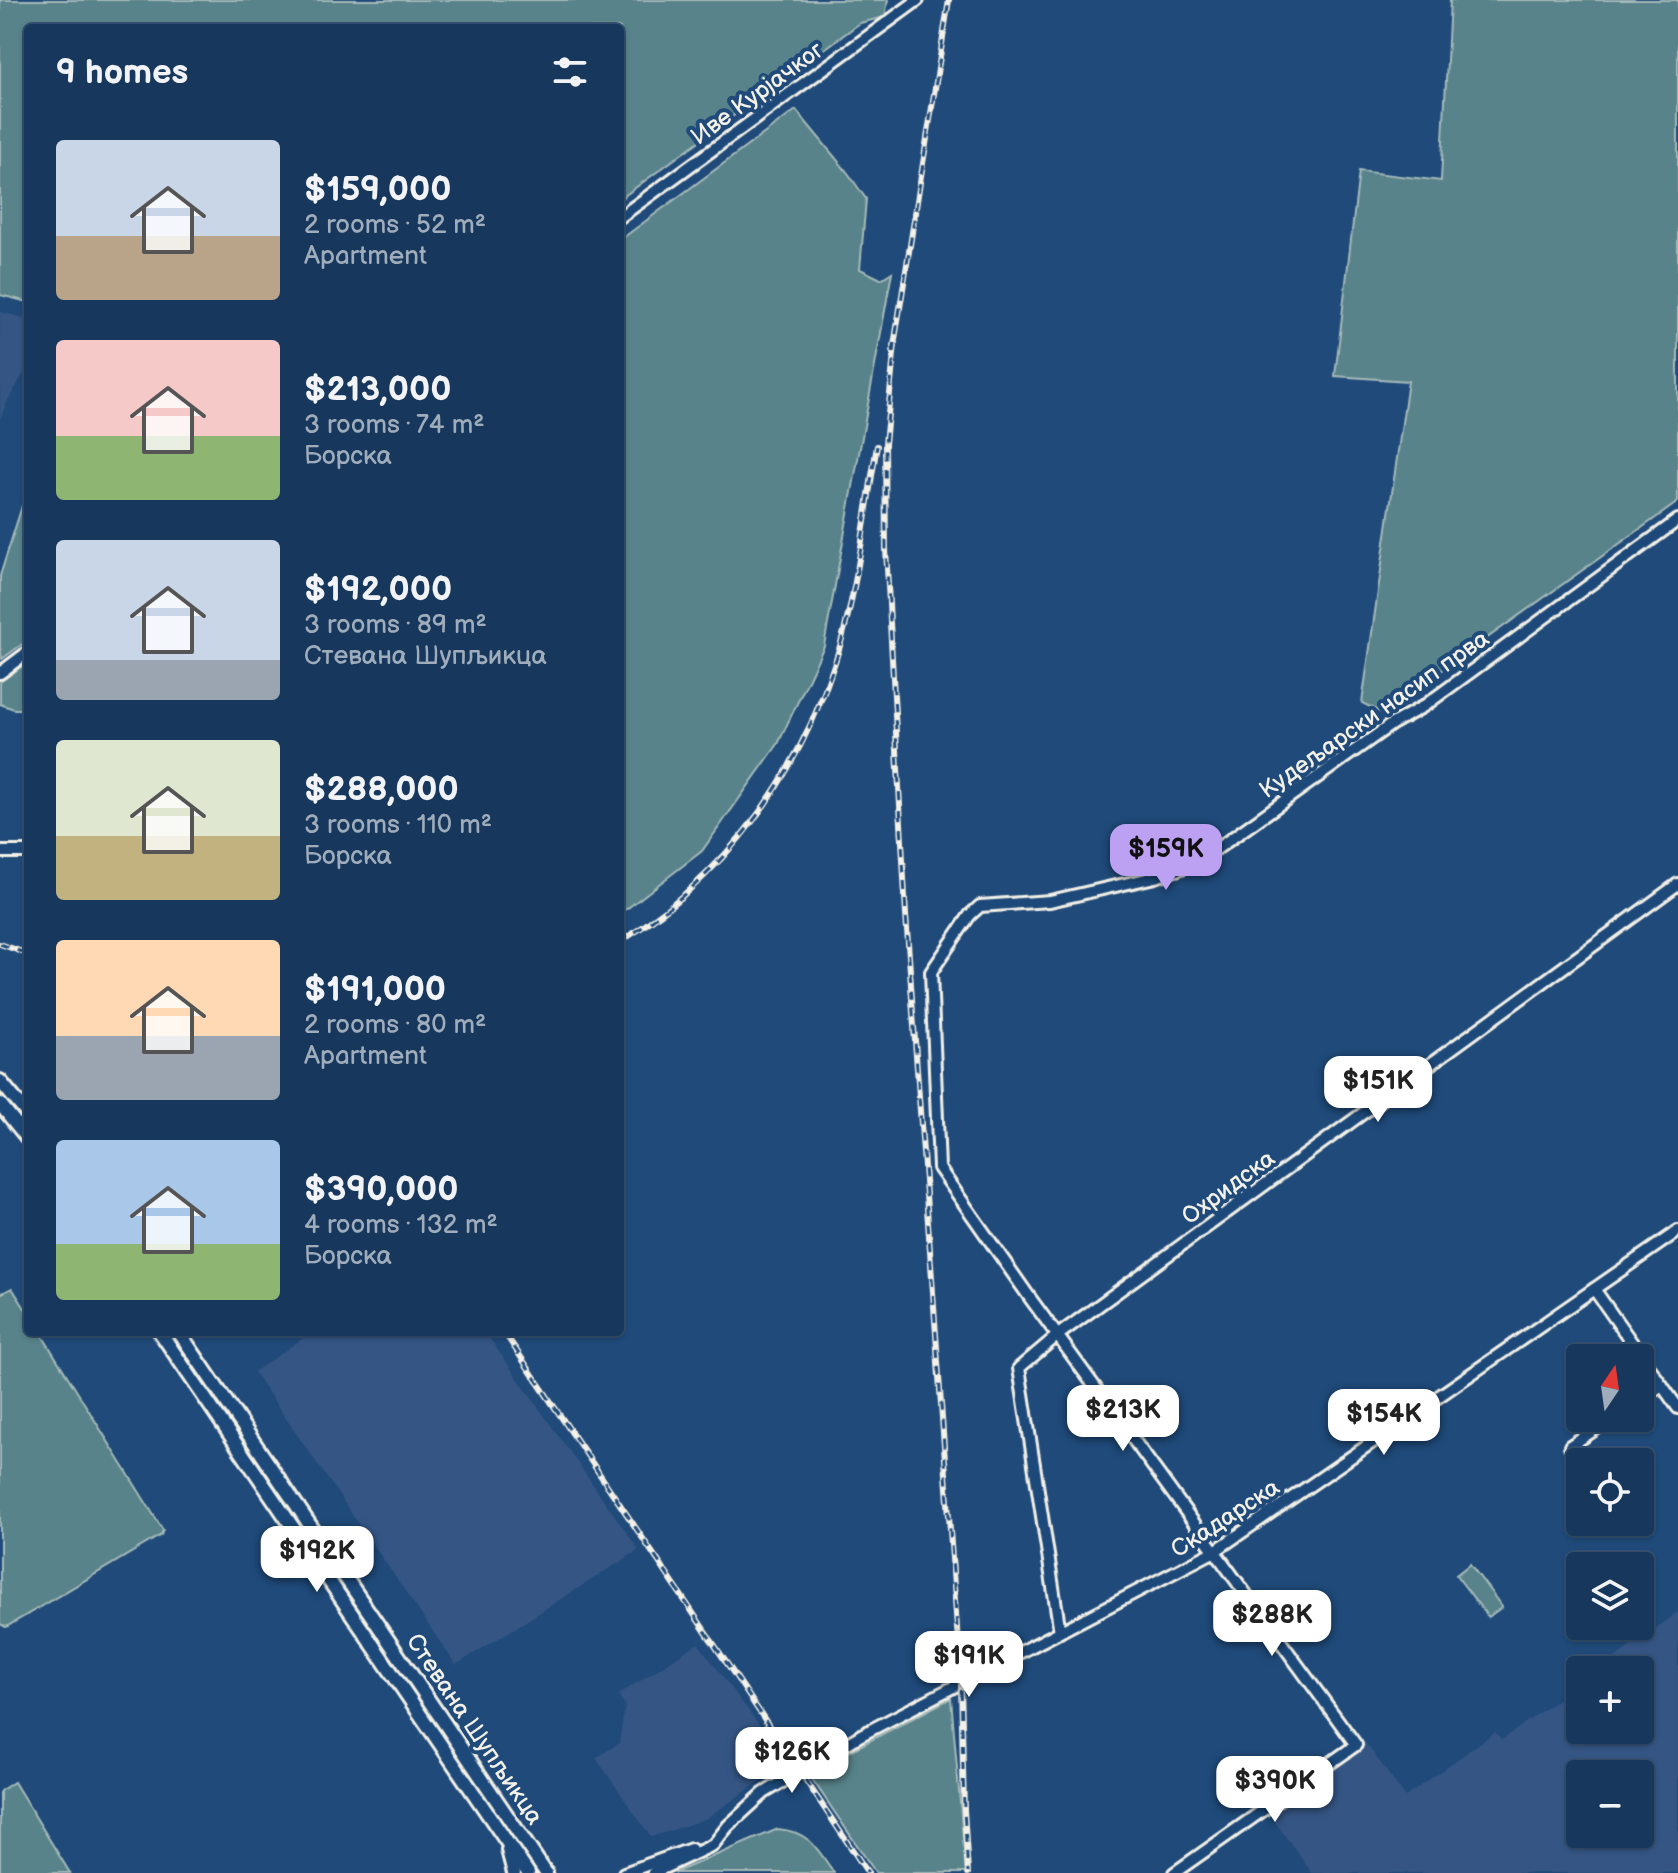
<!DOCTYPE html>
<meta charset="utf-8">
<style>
:root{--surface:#17385c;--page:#244365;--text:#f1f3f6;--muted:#9eacbb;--line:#365272;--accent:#bca0f2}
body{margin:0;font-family:"Balsamiq Sans",sans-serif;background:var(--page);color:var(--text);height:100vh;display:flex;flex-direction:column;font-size:30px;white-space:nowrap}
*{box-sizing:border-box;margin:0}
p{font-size:26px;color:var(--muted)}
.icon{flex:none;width:44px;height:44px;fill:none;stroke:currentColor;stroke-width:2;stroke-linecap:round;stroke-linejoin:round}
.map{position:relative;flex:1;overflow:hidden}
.details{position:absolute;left:24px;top:24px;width:600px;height:1312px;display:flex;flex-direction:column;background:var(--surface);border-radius:8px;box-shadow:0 2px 6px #0004,0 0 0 2px var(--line)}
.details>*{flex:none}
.needle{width:52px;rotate:13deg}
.buttons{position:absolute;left:1566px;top:1344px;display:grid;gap:16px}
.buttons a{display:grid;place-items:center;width:88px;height:88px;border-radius:8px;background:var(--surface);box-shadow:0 2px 6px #0004,0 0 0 2px var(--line);font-size:40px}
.price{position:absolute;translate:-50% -68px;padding:0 18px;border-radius:16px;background:#fff;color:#222;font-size:26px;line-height:52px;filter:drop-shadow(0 2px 4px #0008)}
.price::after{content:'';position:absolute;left:50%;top:48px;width:24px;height:18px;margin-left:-12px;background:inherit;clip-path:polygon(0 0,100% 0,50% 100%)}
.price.on{background:var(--accent);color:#111}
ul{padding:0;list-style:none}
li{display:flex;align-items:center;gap:24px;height:200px;padding:0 32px}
li span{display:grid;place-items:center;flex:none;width:224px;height:160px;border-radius:8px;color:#555}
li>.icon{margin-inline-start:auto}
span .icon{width:96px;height:96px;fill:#fffc;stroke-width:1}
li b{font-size:34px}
h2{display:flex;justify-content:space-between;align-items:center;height:96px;padding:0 32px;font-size:34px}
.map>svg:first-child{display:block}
.built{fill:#365785;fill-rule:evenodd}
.green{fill:#58838a;stroke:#a6bab9;stroke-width:2}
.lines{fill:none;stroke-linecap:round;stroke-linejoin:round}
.minor-casing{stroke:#f4f1e8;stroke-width:16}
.major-casing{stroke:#f4f1e8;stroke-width:18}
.minor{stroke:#1f4a7a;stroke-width:10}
.major{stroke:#1f4a7a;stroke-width:12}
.rail-casing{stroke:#f4f1e8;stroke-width:6}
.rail{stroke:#1f4a7a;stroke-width:3;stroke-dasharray:9;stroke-linecap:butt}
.labels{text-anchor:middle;stroke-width:8;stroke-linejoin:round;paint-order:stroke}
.street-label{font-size:24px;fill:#f4f1e8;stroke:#1f4a7a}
</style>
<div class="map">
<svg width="1678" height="1873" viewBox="0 0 1678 1873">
<rect width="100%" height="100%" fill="#1f4a7a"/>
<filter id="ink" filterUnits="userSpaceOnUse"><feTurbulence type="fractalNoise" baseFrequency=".0125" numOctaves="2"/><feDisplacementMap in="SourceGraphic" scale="16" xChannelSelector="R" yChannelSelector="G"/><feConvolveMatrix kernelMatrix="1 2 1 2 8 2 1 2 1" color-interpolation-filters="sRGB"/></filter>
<g filter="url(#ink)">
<g class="built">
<path d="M 0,312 L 28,319 L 28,366 L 8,400 L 0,419 Z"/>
<path d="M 312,1332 L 485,1332 L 639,1550 L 456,1665 L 254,1372 Z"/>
<path d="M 1678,1612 L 1678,1873 L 1312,1873 L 1268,1812 L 1365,1742 L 1405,1797 L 1495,1732 L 1502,1740 L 1580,1683 L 1580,1730 L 1640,1730 L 1640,1670 L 1598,1670 ZM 1580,1774 L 1640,1774 L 1640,1834 L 1580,1834 Z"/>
<path d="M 698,1643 L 787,1763 L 705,1819 L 651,1837 L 596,1758 L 619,1743 L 625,1705 L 618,1695 Z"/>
</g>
<g class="green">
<path d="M 0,0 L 888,0 L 885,17 L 860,23 L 620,199 L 620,28 L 28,28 L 28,302 L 0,295 Z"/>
<path d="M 1450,0 L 1678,0 L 1678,502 L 1382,713 L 1362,703 L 1408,381 L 1335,376 L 1359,171 L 1441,181 Z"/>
<path d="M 796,110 L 848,173 L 866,199 L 860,269 L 881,279 L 892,272 L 824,646 L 778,744 L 702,851 L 620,914 L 620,240 Z"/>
<path d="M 28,487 L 28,640 L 2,659 L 0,647 L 0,576 Z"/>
<path d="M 28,662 L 28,709 L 14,709 L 0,704 L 0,682 Z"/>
<path d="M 12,1288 L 28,1313 L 28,1332 L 40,1332 L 163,1530 L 161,1535 L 6,1627 L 0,1624 L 0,1294 Z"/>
<path d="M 1470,1564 L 1502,1607 L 1488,1617 L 1456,1575 Z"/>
<path d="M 951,1698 L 966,1873 L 876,1873 L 808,1773 Z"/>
<path d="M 14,1782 L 70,1873 L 0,1873 L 0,1791 Z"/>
<path d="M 778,1829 C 810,1832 817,1848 834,1873 L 674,1873 Z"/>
</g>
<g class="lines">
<defs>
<g id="minor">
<path d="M 620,217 L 918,0"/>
<path d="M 0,673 L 28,652"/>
<path d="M 0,852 L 28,852"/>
<path d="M 1594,1289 L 1678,1408"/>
<path d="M 1640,1400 L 1662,1385"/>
<path d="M 1570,1446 L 1612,1418"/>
<path d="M 1060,1632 L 1019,1368 L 1058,1335 L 1678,884"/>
<path d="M 624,1873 L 691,1849"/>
<path d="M 653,1873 L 713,1845 L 728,1826 L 764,1793 L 861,1735 L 1215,1551 L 1678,1231"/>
<path d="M 1174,1873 L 1356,1745 L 1030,1298 L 939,1168 L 931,972 L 970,915 L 980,906 L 1050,901 L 1155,877 L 1197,863 L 1392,724 L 1424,706 L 1678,520"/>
</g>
<g id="major">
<path d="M 0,1081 L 28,1115"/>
<path d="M 0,1104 L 28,1139"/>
<path d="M 160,1332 L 528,1873"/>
<path d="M 179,1332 L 546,1873"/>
<path d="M 508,1850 L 514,1873"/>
</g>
</defs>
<use href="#minor" class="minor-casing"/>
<use href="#major" class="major-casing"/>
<use href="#minor" class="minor"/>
<use href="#major" class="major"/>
<defs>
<g id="rail">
<path d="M 895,343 L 885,444 L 886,549 L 906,915 L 961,1684 L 964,1810 L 968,1873"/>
<path d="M 893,352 L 949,0"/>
<path d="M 620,942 C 726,875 796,781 835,662 C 858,593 864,517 877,446"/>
<path d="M 0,944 L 28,954"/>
<path d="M 504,1332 L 868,1873"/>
</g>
</defs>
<use href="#rail" class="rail-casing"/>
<use href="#rail" class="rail"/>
</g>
</g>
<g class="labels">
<g class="street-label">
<text transform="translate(757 93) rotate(-36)" y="8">Иве Курјачког</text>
<text transform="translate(1374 714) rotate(-35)" y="8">Кудељарски насип прва</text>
<text transform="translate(1228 1187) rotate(-36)" y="8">Охридска</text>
<text transform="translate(1225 1518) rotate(-33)" y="8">Скадарска</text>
<text transform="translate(475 1729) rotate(56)" y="8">Стевана Шупљикца</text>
</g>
</g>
</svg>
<div class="buttons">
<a><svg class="needle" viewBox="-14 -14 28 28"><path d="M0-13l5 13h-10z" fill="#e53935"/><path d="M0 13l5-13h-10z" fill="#9eacbb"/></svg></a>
<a><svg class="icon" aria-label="locate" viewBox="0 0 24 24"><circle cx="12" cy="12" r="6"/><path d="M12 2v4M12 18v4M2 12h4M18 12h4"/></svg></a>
<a><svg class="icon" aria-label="layers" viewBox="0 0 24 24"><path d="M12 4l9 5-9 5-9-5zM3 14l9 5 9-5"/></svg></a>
<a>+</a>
<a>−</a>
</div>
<b class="price on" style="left:1166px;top:892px">$159K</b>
<b class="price" style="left:1378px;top:1124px">$151K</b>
<b class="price" style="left:1123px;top:1453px">$213K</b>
<b class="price" style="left:1384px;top:1457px">$154K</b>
<b class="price" style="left:317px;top:1594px">$192K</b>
<b class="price" style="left:1272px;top:1658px">$288K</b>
<b class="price" style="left:969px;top:1699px">$191K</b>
<b class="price" style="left:792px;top:1795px">$126K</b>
<b class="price" style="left:1275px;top:1824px">$390K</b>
<section class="details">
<h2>9 homes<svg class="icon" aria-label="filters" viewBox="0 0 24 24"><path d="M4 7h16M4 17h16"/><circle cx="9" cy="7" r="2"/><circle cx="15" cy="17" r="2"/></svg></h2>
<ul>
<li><span style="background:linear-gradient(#c9d6e8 60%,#b9a48a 0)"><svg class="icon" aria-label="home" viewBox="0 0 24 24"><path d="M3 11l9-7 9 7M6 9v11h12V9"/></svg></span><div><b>$159,000</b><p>2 rooms · 52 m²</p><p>Apartment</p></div></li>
<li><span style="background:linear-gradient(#f6c9c9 60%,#8fb573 0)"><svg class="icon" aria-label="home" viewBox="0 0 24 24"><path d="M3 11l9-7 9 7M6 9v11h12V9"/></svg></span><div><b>$213,000</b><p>3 rooms · 74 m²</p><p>Борска</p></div></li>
<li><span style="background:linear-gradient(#c9d6e8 75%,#9aa5b1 0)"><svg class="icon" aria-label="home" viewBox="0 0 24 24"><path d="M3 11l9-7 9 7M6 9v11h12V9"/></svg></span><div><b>$192,000</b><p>3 rooms · 89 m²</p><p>Стевана Шупљикца</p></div></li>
<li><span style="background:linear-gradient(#dfe7d0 60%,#c2b280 0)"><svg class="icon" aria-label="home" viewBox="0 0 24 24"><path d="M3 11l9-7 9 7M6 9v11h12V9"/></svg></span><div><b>$288,000</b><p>3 rooms · 110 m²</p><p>Борска</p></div></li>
<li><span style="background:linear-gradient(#ffd9b3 60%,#9aa5b1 0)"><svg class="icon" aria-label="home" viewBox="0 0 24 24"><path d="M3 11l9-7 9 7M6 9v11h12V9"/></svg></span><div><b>$191,000</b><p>2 rooms · 80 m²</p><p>Apartment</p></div></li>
<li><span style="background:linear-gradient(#a9c7e8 65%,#8fb573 0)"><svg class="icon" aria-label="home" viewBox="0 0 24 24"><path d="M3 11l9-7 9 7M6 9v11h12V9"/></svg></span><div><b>$390,000</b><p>4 rooms · 132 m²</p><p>Борска</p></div></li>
</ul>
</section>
</div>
